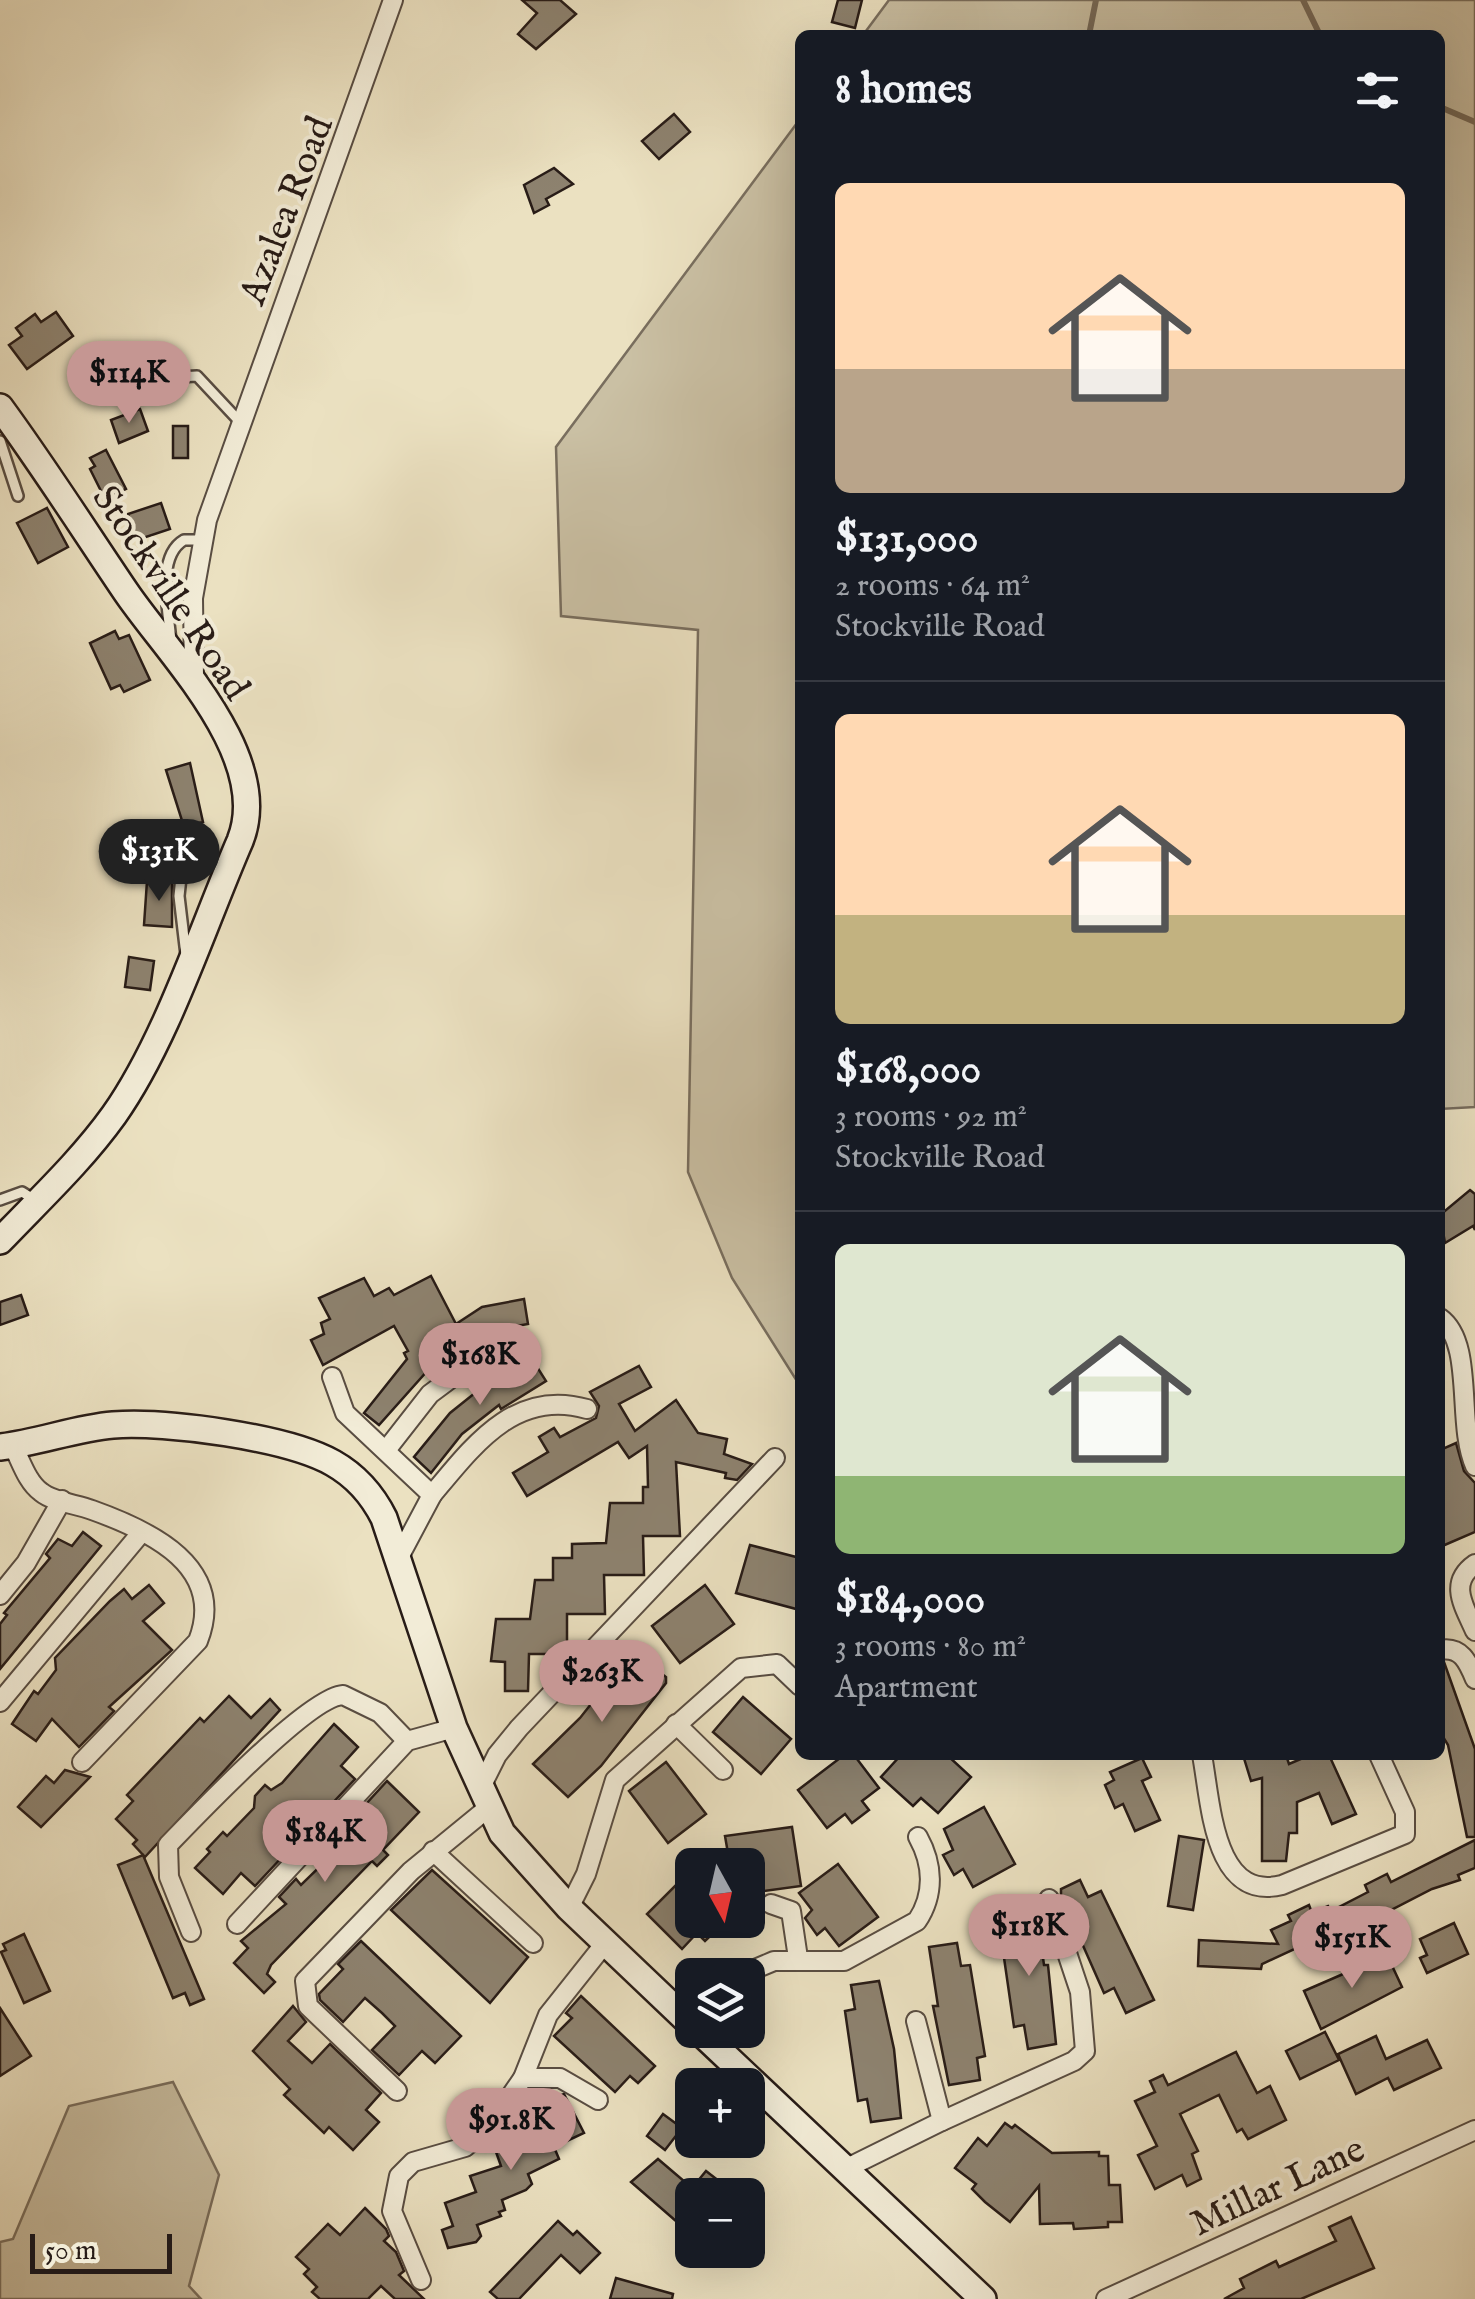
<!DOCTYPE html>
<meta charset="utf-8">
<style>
:root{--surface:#171b24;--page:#20242c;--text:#f1f3f6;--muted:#9ea1a6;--line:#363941;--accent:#c59692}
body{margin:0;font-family:"IM FELL English",serif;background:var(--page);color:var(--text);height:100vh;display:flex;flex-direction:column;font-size:38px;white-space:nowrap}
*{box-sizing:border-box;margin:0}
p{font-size:32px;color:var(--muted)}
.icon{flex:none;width:55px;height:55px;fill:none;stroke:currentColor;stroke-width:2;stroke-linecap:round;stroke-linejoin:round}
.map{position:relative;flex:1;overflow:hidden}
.drawer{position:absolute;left:795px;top:30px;width:650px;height:1730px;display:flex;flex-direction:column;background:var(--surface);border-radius:15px;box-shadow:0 10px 40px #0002}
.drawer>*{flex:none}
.needle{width:65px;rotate:172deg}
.buttons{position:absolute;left:675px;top:1848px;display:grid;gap:20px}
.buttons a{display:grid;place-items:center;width:90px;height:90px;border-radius:15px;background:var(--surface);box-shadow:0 10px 40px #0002;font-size:50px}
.scale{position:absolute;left:30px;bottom:25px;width:142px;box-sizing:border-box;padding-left:10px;border:5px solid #281c17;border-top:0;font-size:28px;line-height:35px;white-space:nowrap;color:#281c17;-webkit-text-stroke:8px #f2ecd7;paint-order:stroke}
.price{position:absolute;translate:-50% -85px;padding:0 22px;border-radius:35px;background:var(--accent);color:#111;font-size:32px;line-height:65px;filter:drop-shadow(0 2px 5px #0008)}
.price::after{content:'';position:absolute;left:50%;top:60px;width:30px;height:22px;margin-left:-15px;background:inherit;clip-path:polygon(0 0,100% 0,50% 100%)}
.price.selected{background:#222;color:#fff}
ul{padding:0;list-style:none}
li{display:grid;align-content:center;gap:20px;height:530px;padding:0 40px}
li+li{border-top:2px solid var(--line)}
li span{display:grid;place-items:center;height:310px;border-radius:15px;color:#555}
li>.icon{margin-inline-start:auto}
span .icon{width:180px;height:180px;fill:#fffc;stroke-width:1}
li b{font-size:42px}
h2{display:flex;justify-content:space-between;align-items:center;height:120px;padding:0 40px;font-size:42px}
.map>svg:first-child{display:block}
.green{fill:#cac0a4;stroke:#796e5e;stroke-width:2.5}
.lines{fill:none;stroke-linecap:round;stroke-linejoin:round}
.stream{stroke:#756a5a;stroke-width:6}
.building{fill:#8d826f;stroke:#281c17;stroke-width:2.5}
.lane-casing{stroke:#594d42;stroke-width:14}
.street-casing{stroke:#594d42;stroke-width:22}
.secondary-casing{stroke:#281c17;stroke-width:30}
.lane{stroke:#f2ecd7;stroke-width:9}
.street{stroke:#f2ecd7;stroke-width:18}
.secondary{stroke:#f2ecd7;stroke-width:25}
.labels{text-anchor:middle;stroke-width:8;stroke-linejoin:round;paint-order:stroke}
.street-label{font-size:38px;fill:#281c17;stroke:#f2ecd7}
</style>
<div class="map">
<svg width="1475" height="2299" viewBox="0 0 1475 2299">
<rect width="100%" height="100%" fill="#ebe1c1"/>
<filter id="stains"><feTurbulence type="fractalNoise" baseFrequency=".002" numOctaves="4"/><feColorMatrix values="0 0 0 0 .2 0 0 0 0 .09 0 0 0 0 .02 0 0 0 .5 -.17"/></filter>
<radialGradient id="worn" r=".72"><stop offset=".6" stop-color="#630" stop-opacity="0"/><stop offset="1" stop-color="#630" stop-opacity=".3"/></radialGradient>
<g class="green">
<path d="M 889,0 L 1475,0 L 1475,1107 L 1440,1109 L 1440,35 L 863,35 Z"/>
<path d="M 800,119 L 800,1386 L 732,1278 L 688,1172 L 698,630 L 561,616 L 556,447 Z"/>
<path d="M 173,2082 L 219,2175 L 189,2286 L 201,2299 L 0,2299 L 0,2242 L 13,2239 L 69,2106 Z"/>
</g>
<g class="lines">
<g class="stream">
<path d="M 1303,0 L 1320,35"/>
<path d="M 1089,35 L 1096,0"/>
<path d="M 1440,107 L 1475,122"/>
<path d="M 800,663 L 800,695"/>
</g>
</g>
<g class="building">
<path d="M 522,0 L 560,0 L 576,14 L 536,49 L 518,34 L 537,13 Z"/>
<path d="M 838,0 L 862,0 L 855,28 L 832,22 Z"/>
<path d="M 674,114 L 690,132 L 659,159 L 642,141 Z"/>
<path d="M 554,168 L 573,184 L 546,199 L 549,205 L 534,213 L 524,185 Z"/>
<path d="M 56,312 L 73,336 L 27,369 L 9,345 L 22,336 L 16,328 L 35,314 L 41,322 Z"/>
<path d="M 140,409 L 148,431 L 119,443 L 111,420 Z"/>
<rect x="173" y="426" width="15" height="32"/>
<path d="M 106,450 L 126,489 L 105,499 L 90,469 L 95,466 L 90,458 Z"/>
<path d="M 161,503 L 170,529 L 137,540 L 128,514 Z"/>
<path d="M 47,508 L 68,547 L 38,563 L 17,523 Z"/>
<path d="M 115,631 L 119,639 L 129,635 L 150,680 L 124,692 L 120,685 L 111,689 L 90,643 Z"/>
<path d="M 190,763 L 203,822 L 184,827 L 166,770 Z"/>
<path d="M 147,881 L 172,883 L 172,927 L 144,925 Z"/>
<path d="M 129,957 L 154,961 L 150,990 L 125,987 Z"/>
<path d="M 1470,1190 L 1475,1194 L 1475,1230 L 1473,1226 L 1445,1243 L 1440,1215 Z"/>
<path d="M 431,1276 L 456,1324 L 482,1307 L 524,1299 L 528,1324 L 487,1331 L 450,1351 L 453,1355 L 429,1369 L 379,1425 L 364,1413 L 407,1359 L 404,1353 L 408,1351 L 394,1326 L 323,1365 L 311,1340 L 324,1334 L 321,1323 L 330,1319 L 319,1298 L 364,1278 L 374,1296 L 389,1288 L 394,1295 Z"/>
<path d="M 21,1295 L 28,1315 L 0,1325 L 0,1302 Z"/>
<path d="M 525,1359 L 532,1359 L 546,1381 L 501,1409 L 499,1405 L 462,1434 L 431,1473 L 414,1457 L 450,1413 L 480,1389 L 475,1380 Z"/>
<path d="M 639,1366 L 651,1387 L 619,1404 L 635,1431 L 676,1400 L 698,1433 L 727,1439 L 724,1454 L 752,1464 L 737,1480 L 725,1478 L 726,1473 L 676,1462 L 680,1536 L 643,1536 L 644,1575 L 604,1575 L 605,1614 L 567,1614 L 567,1654 L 529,1654 L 528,1691 L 505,1691 L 505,1662 L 491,1661 L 496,1619 L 530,1619 L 535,1580 L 553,1580 L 553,1558 L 572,1558 L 572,1544 L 606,1543 L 610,1503 L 643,1503 L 643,1487 L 648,1487 L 647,1446 L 629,1458 L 618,1442 L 527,1496 L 513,1473 L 548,1452 L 539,1437 L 554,1428 L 560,1437 L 596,1418 L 599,1406 L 590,1392 Z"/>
<path d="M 1456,1443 L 1464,1471 L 1475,1483 L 1475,1532 L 1440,1547 L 1440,1450 Z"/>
<path d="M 83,1532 L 101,1546 L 0,1669 L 0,1624 L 7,1615 L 4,1613 L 50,1558 L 46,1554 L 58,1539 L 72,1546 Z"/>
<path d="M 750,1545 L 800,1558 L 800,1610 L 736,1593 Z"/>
<path d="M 149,1585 L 164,1603 L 143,1621 L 172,1650 L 109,1707 L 114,1711 L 79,1747 L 52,1719 L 36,1741 L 12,1724 L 34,1691 L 38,1694 L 56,1670 L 55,1658 L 110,1601 L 124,1589 L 132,1599 Z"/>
<path d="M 705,1585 L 734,1624 L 680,1663 L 652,1626 Z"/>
<path d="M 633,1651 L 666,1677 L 666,1683 L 601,1766 L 568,1797 L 533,1764 L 580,1718 Z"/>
<path d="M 1440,1662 L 1444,1662 L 1475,1749 L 1475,1837 L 1467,1837 L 1448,1745 L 1440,1732 Z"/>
<path d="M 229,1696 L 251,1718 L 270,1699 L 280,1710 L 145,1857 L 133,1844 L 137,1840 L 116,1819 L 133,1801 L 127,1795 L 200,1718 L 204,1722 Z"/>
<path d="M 743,1697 L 791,1739 L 761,1774 L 713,1732 Z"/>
<path d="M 334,1724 L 358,1747 L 341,1766 L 355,1779 L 255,1886 L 241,1873 L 223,1894 L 195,1868 L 210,1852 L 207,1849 L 223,1832 L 227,1836 L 254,1808 L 255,1796 L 265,1785 L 271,1790 L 282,1783 Z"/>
<path d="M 844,1755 L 854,1755 L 879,1788 L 862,1801 L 869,1810 L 852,1823 L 845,1814 L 827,1828 L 798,1790 Z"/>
<path d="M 901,1755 L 947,1755 L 971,1777 L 938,1813 L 921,1798 L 913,1806 L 881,1777 Z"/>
<path d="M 1243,1755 L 1286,1755 L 1289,1764 L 1310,1755 L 1329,1755 L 1356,1814 L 1332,1824 L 1319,1793 L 1297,1802 L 1297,1833 L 1289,1833 L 1286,1861 L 1262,1861 L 1262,1778 L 1251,1781 Z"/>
<path d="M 1142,1758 L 1151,1777 L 1142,1781 L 1160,1820 L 1135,1831 L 1123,1804 L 1115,1808 L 1105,1785 L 1114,1780 L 1110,1772 Z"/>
<path d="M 666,1762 L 706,1814 L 668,1843 L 629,1791 Z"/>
<path d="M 65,1770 L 90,1777 L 41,1827 L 18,1807 L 46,1776 L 54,1783 Z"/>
<path d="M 387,1781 L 419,1812 L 383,1850 L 388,1855 L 377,1866 L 372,1861 L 271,1965 L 267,1974 L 275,1982 L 264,1993 L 234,1963 L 248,1948 L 241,1941 L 286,1904 L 279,1897 L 296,1879 L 301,1885 L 375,1813 L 366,1804 Z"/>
<path d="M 984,1807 L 1015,1864 L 973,1887 L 963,1869 L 954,1875 L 943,1855 L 953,1850 L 944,1829 Z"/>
<path d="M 792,1827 L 801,1886 L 757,1892 L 755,1882 L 748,1883 L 748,1865 L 730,1865 L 725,1836 Z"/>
<path d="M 1179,1836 L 1204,1840 L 1193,1910 L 1168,1906 Z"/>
<path d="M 1475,1840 L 1475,1868 L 1458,1875 L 1460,1880 L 1432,1889 L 1360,1926 L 1357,1920 L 1262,1964 L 1261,1969 L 1198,1966 L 1199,1940 L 1278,1944 L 1271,1930 L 1291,1921 L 1288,1915 L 1309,1905 L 1312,1913 L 1328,1906 L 1331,1911 L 1368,1892 L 1365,1885 L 1387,1874 L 1391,1882 Z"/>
<path d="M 143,1855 L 204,1999 L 190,2005 L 185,1993 L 173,1998 L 118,1865 Z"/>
<path d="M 838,1864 L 878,1917 L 839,1946 L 825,1928 L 817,1935 L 805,1918 L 812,1910 L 799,1893 Z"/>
<path d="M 692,1869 L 692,1920 L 727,1920 L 705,1941 L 697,1933 L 682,1949 L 647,1914 Z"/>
<path d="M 432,1870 L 528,1957 L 490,2003 L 391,1910 Z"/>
<path d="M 1080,1880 L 1088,1897 L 1101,1891 L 1154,2000 L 1126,2013 L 1114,1988 L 1104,1993 L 1077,1932 L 1086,1927 L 1074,1901 L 1066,1906 L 1061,1895 L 1061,1889 Z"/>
<path d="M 1036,1907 L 1044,1965 L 1048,1965 L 1056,2044 L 1028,2049 L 1024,2025 L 1014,2027 L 1001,1937 L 1011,1935 L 1007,1911 Z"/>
<path d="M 1454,1923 L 1468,1954 L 1427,1973 L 1420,1958 L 1427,1955 L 1420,1939 Z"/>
<path d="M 24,1934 L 50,1991 L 24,2003 L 1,1952 L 6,1950 L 3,1944 Z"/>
<path d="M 361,1941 L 461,2036 L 435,2063 L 422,2051 L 399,2075 L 372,2050 L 395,2026 L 382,2013 L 365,1998 L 343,2022 L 320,2000 L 319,1994 L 343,1969 L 338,1964 Z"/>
<path d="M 957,1943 L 961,1966 L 970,1965 L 985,2056 L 977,2058 L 980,2080 L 949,2085 L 933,2006 L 938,2006 L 929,1947 Z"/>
<path d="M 1387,1955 L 1402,1987 L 1321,2029 L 1304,1991 Z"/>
<path d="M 879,1981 L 894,2049 L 901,2118 L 871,2122 L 867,2099 L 858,2101 L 845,2011 L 855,2009 L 851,1985 Z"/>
<path d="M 581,1996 L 655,2066 L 638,2083 L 630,2076 L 615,2092 L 554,2036 L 572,2018 L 566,2013 Z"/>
<path d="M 293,2006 L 306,2022 L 288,2041 L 312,2063 L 330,2044 L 381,2093 L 366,2110 L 379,2122 L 353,2150 L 329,2127 L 324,2133 L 284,2095 L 290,2089 L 253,2051 Z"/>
<path d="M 0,2008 L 31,2056 L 0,2076 Z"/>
<path d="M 1325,2032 L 1339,2060 L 1300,2079 L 1286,2051 Z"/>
<path d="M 1376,2036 L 1386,2059 L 1427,2040 L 1441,2068 L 1394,2090 L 1388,2078 L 1356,2094 L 1338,2054 Z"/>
<path d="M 1236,2052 L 1257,2093 L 1270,2086 L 1286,2120 L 1248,2139 L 1242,2129 L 1237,2132 L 1219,2095 L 1180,2114 L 1198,2151 L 1192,2154 L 1201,2179 L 1187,2186 L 1182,2175 L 1155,2189 L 1138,2155 L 1157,2146 L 1135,2101 L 1155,2092 L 1150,2081 L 1163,2075 L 1168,2085 Z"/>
<path d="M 564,2094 L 584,2133 L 554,2147 L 559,2159 L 528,2174 L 532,2184 L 526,2190 L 502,2200 L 505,2210 L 499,2212 L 501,2216 L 477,2225 L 481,2236 L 476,2242 L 448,2248 L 442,2230 L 453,2226 L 445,2203 L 476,2192 L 470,2176 L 501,2166 L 496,2152 L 526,2140 L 521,2126 L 553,2114 L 548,2100 Z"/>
<path d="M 663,2114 L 682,2128 L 665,2150 L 647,2136 Z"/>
<path d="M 1005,2123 L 1012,2128 L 1015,2125 L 1052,2153 L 1099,2152 L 1099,2156 L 1108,2156 L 1109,2185 L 1120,2185 L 1122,2222 L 1108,2222 L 1108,2227 L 1074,2229 L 1073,2223 L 1040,2224 L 1039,2186 L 1010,2222 L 985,2202 L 972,2189 L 976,2184 L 955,2168 L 978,2138 L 987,2146 Z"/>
<path d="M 658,2159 L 692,2188 L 706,2171 L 737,2195 L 692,2195 L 692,2235 L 631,2182 Z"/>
<path d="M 365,2208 L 386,2229 L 389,2236 L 384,2241 L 396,2252 L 404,2271 L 399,2275 L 424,2299 L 395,2299 L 381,2286 L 368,2299 L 320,2299 L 312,2292 L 317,2287 L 304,2274 L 309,2269 L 296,2257 L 328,2224 L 340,2235 Z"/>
<path d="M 1351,2217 L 1374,2268 L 1301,2299 L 1224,2299 L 1244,2288 L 1240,2279 L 1276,2261 L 1279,2267 L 1336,2241 L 1329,2227 Z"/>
<path d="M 558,2221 L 573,2235 L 577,2231 L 600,2253 L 580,2273 L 561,2255 L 519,2299 L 498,2299 L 490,2292 Z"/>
<path d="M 616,2278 L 673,2294 L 672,2299 L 610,2299 Z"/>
</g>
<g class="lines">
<defs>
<g id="lane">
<path d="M 153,387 L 179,377 L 197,376 L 240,422"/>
<path d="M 0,441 L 18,496"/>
<path d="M 171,642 C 169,612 155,557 184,540 L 203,540"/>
<path d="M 184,849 L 179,896 L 186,955"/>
<path d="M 0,1200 L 22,1192 L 35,1200"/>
</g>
<g id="street">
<path d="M 194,677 L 193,598 L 207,520 L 393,0"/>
<path d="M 1440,1318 C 1475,1343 1456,1424 1475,1466"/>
<path d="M 332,1377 L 345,1413 L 432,1495 L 398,1559"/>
<path d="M 13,1446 C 21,1461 27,1482 41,1492 C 53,1502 76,1504 92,1510 C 151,1531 227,1567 198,1641 L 82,1762"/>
<path d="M 387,1449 L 430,1394 L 477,1359"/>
<path d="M 432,1495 C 473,1446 515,1388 587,1409"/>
<path d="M 1475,1564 C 1448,1583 1464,1606 1475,1631"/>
<path d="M 0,1595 L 26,1563 L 62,1500"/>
<path d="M 1440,1650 C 1461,1646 1468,1662 1475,1679"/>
<path d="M 0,1702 L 141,1533"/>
<path d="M 676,1724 L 723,1770"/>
<path d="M 1202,1755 C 1211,1802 1213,1902 1282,1885 L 1405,1834 L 1405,1812 L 1379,1755"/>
<path d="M 480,1789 L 497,1755 L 519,1728 L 775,1458"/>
<path d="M 433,1851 L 533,1943"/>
<path d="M 771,1904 L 791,1911 L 798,1958"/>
<path d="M 569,1908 L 586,1874 L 615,1780 L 741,1668 L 777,1664 L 800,1686"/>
<path d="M 237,1924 L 407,1741 L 454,1728"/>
<path d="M 191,1932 L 169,1877 L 168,1845 C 197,1815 309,1697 343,1695 L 380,1713 L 407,1741"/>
<path d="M 741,1975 L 774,1961 L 844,1961 L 917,1921 C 935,1894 933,1864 918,1837"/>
<path d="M 523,2078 L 560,2078 L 598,2100"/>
<path d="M 397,2091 L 308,2006 L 305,1981 L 411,1871 L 488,1808"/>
<path d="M 942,2121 L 1074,2061 L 1085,2051 L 1080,1992 L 1049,1899"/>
<path d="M 845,2169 L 942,2121 L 916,2021"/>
<path d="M 421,2280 L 392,2211 L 399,2176 L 413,2162 L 465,2147 L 490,2126 L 523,2078 L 548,2015 L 606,1942"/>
<path d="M 1106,2299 L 1475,2130"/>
</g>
<g id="secondary">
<path d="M 0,407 C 44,467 84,530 126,592 C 168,654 274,757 240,841 C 203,926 167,1040 114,1115 C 81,1161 39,1200 0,1241"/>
<path d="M 0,1447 C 38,1443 75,1428 113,1425 C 166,1421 287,1437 333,1463 C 356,1476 372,1494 384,1518 L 454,1728 L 502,1833 L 569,1908 L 692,2025"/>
<path d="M 698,2030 L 983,2299"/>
</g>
</defs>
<use href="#lane" class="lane-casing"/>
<use href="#street" class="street-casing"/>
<use href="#secondary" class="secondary-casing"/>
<use href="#lane" class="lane"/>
<use href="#street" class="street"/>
<use href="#secondary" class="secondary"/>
</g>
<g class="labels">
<g class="street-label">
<text transform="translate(285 210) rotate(-69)" y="13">Azalea Road</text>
<text transform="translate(172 592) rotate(56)" y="13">Stockville Road</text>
<text transform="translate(1277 2185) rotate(-25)" y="13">Millar Lane</text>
</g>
</g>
<rect width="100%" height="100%" filter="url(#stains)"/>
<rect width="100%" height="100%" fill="url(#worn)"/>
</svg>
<div class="buttons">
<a><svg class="needle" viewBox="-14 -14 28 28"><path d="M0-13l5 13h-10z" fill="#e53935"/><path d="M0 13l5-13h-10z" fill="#9ea1a6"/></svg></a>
<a><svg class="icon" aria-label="layers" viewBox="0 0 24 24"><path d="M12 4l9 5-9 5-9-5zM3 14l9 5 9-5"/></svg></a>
<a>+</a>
<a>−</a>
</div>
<div class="scale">50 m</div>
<b class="price" style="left:129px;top:426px">$114K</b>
<b class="price selected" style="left:159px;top:904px">$131K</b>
<b class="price" style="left:480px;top:1408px">$168K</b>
<b class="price" style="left:602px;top:1725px">$263K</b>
<b class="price" style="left:325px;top:1885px">$184K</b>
<b class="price" style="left:1029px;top:1979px">$118K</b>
<b class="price" style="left:1352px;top:1991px">$151K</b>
<b class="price" style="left:511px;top:2173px">$91.8K</b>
<section class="drawer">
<h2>8 homes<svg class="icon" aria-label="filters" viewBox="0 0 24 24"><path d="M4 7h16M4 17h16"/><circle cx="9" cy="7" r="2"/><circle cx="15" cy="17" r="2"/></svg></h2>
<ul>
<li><span style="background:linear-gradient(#ffd9b3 60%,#b9a48a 0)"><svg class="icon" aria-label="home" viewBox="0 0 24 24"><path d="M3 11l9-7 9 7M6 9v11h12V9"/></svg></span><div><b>$131,000</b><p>2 rooms · 64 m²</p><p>Stockville Road</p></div></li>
<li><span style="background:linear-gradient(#ffd9b3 65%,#c2b280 0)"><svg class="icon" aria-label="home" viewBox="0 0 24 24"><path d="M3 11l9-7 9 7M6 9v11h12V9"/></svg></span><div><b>$168,000</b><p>3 rooms · 92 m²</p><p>Stockville Road</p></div></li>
<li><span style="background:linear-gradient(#dfe7d0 75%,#8fb573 0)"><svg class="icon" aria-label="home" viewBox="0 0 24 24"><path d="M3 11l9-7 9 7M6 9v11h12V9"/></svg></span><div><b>$184,000</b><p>3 rooms · 80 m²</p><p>Apartment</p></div></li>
</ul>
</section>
</div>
